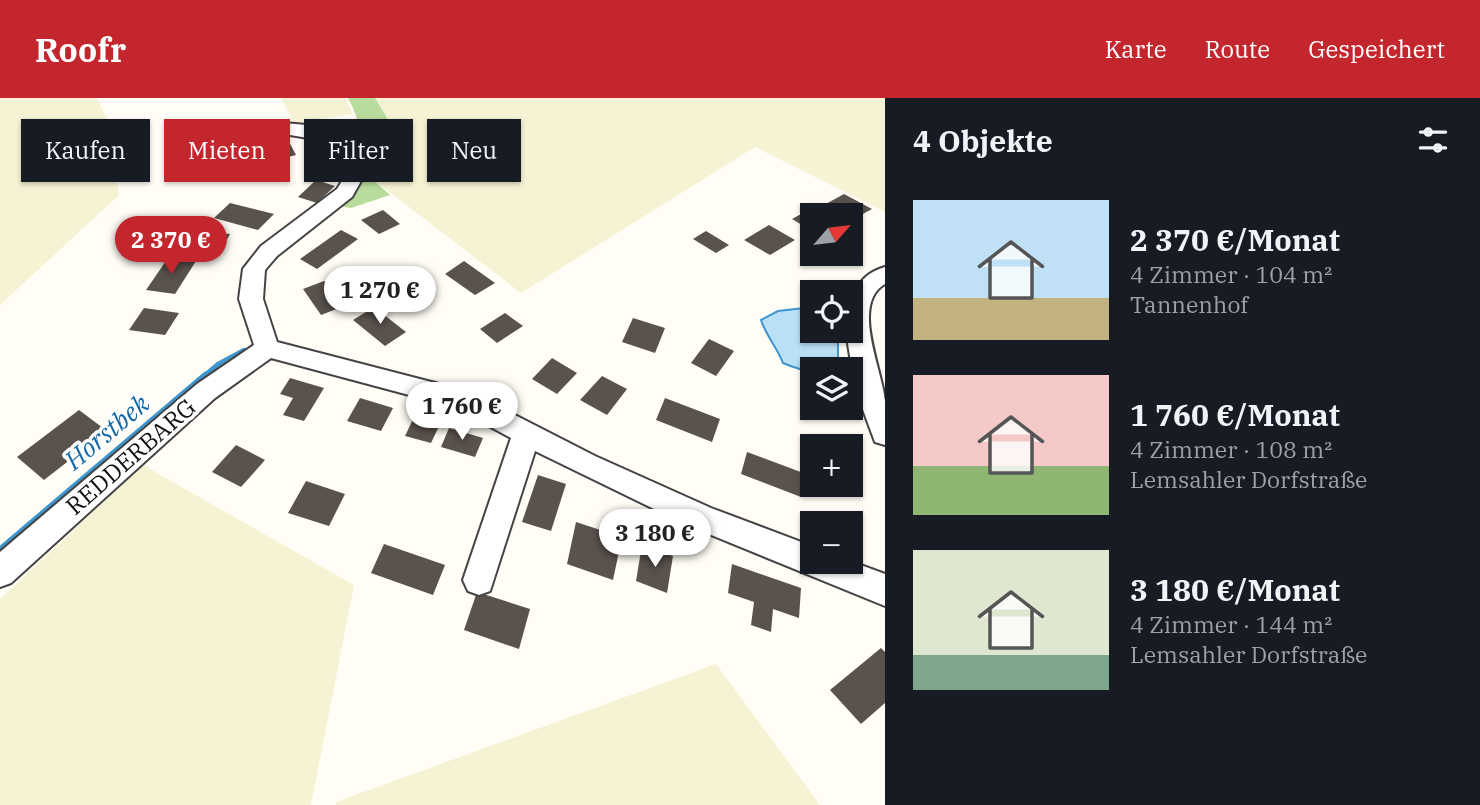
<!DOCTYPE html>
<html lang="de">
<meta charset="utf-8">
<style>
:root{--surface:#171b24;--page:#242831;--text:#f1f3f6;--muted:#9ea1a6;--accent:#c4262e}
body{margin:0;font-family:"IBM Plex Serif",serif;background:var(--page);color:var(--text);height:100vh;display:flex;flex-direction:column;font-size:26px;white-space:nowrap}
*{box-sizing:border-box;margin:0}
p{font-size:23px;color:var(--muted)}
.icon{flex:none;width:38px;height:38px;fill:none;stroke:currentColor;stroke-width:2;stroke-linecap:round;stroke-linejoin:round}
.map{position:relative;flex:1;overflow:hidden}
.drawer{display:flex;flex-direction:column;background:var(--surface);width:595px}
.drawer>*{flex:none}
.guide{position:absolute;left:21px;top:21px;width:665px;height:63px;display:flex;gap:14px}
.needle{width:46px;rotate:62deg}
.tools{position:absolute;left:800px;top:105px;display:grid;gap:14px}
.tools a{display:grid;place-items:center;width:63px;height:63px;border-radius:0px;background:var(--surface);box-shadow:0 2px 5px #0004;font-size:35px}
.price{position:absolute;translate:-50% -60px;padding:0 16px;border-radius:24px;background:#fff;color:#222;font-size:23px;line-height:46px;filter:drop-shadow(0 2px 4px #0008)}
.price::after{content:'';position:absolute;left:50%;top:42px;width:21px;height:16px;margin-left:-10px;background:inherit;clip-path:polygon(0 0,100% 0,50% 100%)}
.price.on{background:var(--accent);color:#fff}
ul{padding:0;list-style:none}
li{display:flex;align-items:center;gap:21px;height:175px;padding:0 28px}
li span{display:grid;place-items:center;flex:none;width:196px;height:140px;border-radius:0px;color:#555}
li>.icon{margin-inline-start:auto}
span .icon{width:84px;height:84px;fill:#fffc;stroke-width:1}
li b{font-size:30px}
h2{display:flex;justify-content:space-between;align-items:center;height:84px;padding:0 28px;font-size:30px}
.pill{padding:0 24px;border-radius:0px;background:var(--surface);box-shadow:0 2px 5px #0004;font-size:24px;line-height:63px}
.pill.on{background:var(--accent);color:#fff}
header{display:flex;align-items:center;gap:42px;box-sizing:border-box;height:98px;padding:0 35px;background:var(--accent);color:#fff}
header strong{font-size:33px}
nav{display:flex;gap:38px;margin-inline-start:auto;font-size:24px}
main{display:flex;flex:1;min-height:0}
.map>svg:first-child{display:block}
.farmland{fill:#f6f3d4}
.forest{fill:#b9dc9c}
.water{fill:#b9e0f7;stroke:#3f96cf;stroke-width:2}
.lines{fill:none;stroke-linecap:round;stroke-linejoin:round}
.stream-far1{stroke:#3f96cf;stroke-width:6}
.stream{stroke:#3f96cf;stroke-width:7}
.building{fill:#5a524d}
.minor-casing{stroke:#444;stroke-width:4}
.minor{fill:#fff;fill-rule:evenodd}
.labels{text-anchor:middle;stroke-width:7;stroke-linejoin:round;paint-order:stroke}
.street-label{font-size:24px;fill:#111;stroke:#fff}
.water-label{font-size:26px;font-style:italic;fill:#1768a6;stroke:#fff}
</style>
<header>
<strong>Roofr</strong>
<nav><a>Karte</a><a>Route</a><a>Gespeichert</a></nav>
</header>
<main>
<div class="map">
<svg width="885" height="707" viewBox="0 0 885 707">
<rect width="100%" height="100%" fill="#fffdf5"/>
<g class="farmland">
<path d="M 0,0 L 97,0 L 107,21 L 119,97 L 0,207 Z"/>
<path d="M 281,0 L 345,0 L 353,16 L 294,25 Z"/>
<path d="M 375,0 L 885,0 L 885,114 L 755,49 L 521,195 L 370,79 L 394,39 L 386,18 Z"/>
<path d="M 143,367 L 354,487 L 311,707 L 0,707 L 0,501 Z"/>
<path d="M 716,566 L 820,707 L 336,707 L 336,704 Z"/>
</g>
<path class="forest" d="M 348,0 L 375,0 L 386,18 L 394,39 L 370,79 L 390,97 L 351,110 L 330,107 C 357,68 372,44 348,0 Z"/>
<path class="water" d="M 804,210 L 812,215 L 812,233 L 833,233 L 838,246 L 838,265 C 818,277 804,274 783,265 C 777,249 766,238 761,222 L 778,213 Z"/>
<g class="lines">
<path class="stream-far1" d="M 204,279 L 218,267 L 244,253"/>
<path class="stream" d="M 0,452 L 206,277"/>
</g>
<g class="building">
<path d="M 286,38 L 296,57 L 276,62 L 267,43 Z"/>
<path d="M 316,82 L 335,88 L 317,105 L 298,99 Z"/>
<path d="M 844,96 L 872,111 L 850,123 L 850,117 L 838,117 L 822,108 Z"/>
<path d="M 230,105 L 274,116 L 258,132 L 214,120 Z"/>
<path d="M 810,111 L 820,117 L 812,117 L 812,133 L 792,121 Z"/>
<path d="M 383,112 L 400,126 L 379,136 L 361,122 Z"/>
<path d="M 769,127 L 795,142 L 770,157 L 744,142 Z"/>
<path d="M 191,132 L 230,136 L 221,152 L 180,147 Z"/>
<path d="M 341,132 L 358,141 L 317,171 L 300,161 Z"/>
<path d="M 706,133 L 729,147 L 716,155 L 693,141 Z"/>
<path d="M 168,160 L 196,163 L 175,196 L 146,192 Z"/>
<path d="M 464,163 L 495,185 L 475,197 L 445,176 Z"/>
<path d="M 324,183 L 344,208 L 321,217 L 303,191 Z"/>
<path d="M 374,209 L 406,234 L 385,248 L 353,222 Z"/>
<path d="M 144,210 L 179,215 L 165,237 L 129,232 Z"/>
<path d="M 505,215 L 523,228 L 497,245 L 480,231 Z"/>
<path d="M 633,220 L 665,230 L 655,255 L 622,244 Z"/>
<path d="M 709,241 L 734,253 L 716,278 L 691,265 Z"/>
<path d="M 552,260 L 577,275 L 557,296 L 532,281 Z"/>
<path d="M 602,278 L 627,291 L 607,317 L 580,302 Z"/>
<path d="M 290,280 L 324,290 L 304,323 L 283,317 L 293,300 L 280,296 Z"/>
<path d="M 360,300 L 393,310 L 381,333 L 347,323 Z"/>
<path d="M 665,300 L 720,321 L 712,344 L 656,322 Z"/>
<path d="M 79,312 L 107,333 L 44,382 L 17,359 Z"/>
<path d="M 414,319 L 440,326 L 431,345 L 405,338 Z"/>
<path d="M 449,330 L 483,340 L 475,359 L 441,349 Z"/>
<path d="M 236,347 L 265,362 L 241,389 L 212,374 Z"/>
<path d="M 747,354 L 806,376 L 801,399 L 741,376 Z"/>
<path d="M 538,377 L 566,386 L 551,433 L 522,424 Z"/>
<path d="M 306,383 L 345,396 L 329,428 L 288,415 Z"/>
<path d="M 576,424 L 622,439 L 613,482 L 567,466 Z"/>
<path d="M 384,446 L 445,467 L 433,497 L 371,475 Z"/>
<path d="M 642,447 L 673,458 L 667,495 L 636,483 Z"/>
<path d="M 732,466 L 801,490 L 799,520 L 773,511 L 771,534 L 751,527 L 754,504 L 728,495 Z"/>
<path d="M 477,494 L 530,511 L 519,551 L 464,532 Z"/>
<path d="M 881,550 L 885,554 L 885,605 L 861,626 L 830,592 Z"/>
</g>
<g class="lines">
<defs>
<g id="minor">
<path d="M 272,24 L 307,27 L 326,33 L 369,69 L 352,99 L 277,158 L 265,172 L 263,201 L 277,244 L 470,294 L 595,358 L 711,410 L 812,448 L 812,464 L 850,463 L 885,476 L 885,508 L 689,428 L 535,353 L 490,493 L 479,497 L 468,493 L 463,482 L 511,340 L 454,309 L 271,260 L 215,300 L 11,485 L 0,489 L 0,454 L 197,286 L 254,247 L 239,201 L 243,171 L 261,148 L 337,91 L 350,70 L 314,41 L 266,33 L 263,29 L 266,25 Z"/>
<path d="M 885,169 L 885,186 C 850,206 883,273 885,303 C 885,318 885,333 885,347 L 875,344 L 855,290 L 846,233 L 850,233 C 850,204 853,178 885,169 Z"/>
</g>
</defs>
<use href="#minor" class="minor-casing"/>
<use href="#minor" class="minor"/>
</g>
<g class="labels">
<g class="street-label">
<text transform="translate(131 359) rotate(-41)" y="8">REDDERBARG</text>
</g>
<g class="water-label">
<text transform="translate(107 334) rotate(-40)" y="9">Horstbek</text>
</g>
</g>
</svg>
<div class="tools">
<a><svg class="needle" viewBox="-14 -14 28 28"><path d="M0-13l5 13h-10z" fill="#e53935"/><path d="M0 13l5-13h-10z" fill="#9ea1a6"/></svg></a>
<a><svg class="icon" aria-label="locate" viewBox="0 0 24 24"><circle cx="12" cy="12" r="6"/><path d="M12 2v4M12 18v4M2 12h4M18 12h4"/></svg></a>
<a><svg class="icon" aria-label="layers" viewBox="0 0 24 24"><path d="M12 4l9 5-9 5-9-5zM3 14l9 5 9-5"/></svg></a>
<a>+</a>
<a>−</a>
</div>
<b class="price on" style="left:171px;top:178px">2 370 €</b>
<b class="price" style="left:380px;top:228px">1 270 €</b>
<b class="price" style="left:462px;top:344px">1 760 €</b>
<b class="price" style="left:655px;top:471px">3 180 €</b>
<div class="guide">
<a class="pill">Kaufen</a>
<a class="pill on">Mieten</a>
<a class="pill">Filter</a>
<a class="pill">Neu</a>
</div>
</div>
<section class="drawer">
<h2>4 Objekte<svg class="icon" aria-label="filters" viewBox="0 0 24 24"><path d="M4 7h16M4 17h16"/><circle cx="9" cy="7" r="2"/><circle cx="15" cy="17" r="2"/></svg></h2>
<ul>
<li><span style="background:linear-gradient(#bfe0f5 70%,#c2b280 0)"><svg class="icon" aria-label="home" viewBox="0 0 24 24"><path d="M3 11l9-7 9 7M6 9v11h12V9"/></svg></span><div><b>2 370 €/Monat</b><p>4 Zimmer · 104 m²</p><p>Tannenhof</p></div></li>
<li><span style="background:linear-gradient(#f6c9c9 65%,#8fb573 0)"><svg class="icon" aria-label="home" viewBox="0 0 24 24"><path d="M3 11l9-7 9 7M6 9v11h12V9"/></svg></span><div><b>1 760 €/Monat</b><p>4 Zimmer · 108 m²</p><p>Lemsahler Dorfstraße</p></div></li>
<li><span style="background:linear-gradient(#dfe7d0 75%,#7fa58c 0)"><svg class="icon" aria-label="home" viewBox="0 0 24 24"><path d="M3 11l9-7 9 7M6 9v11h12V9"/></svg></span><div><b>3 180 €/Monat</b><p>4 Zimmer · 144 m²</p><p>Lemsahler Dorfstraße</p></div></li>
</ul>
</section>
</main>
